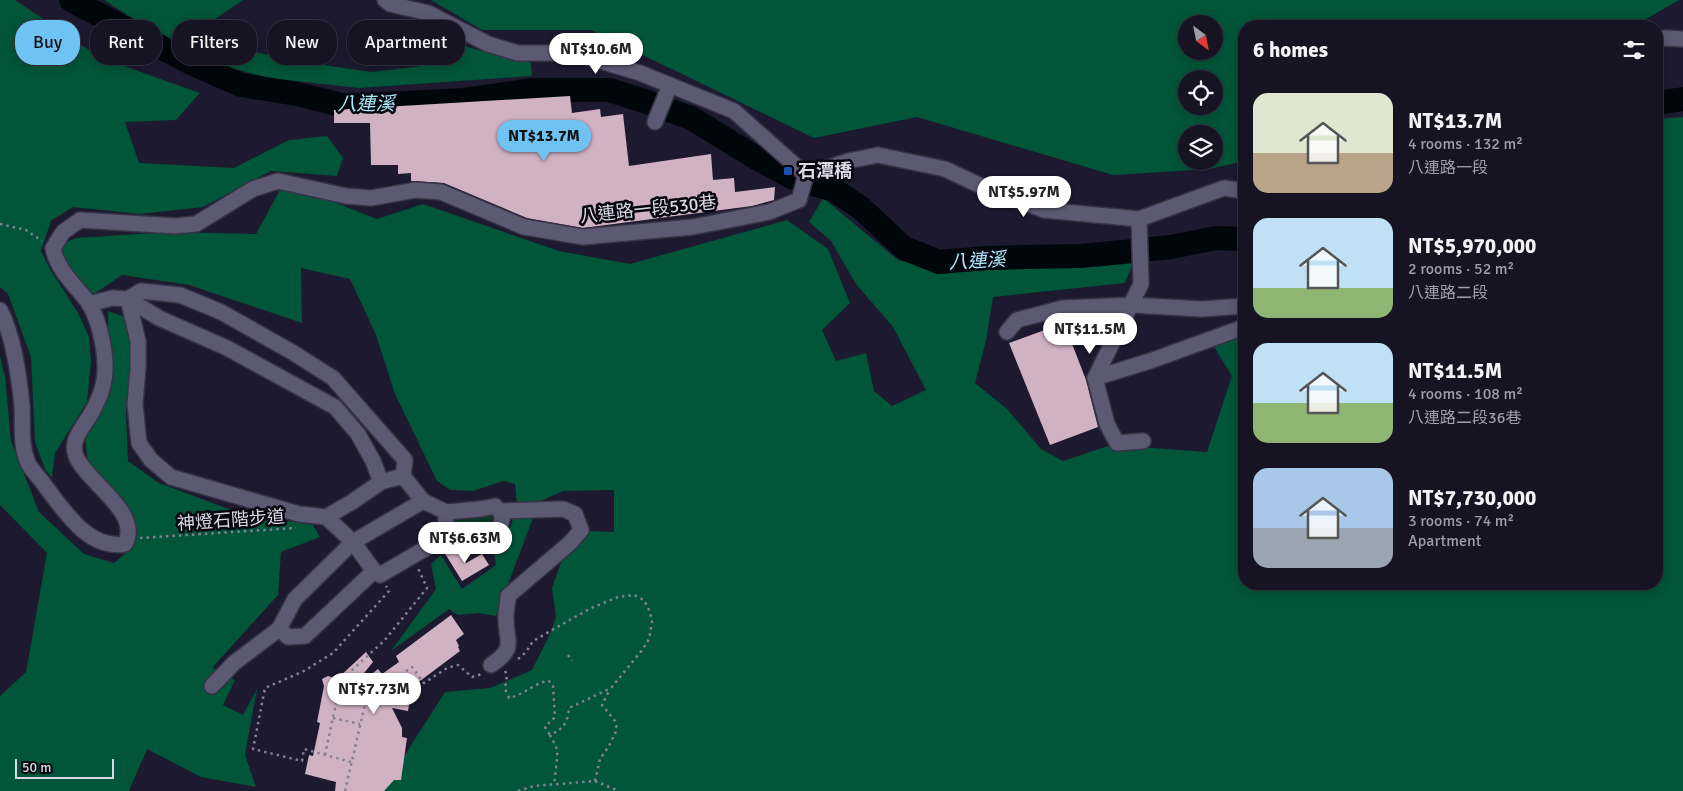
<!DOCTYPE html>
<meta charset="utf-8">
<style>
:root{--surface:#161323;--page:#1f1c2b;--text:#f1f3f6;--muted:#9e9ea6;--line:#353241;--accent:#6fc2f4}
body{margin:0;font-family:Signika,"Noto Sans TC",sans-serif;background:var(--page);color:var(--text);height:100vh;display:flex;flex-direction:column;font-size:19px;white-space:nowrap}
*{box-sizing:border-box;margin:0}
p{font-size:16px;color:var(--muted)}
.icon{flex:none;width:28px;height:28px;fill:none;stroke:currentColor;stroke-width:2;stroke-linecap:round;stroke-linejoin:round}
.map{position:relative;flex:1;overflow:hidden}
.details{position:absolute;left:1238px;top:20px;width:425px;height:570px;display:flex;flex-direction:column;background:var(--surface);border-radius:20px;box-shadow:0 2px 12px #0003,0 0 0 1px var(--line)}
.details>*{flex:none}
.guide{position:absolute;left:15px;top:20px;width:475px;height:45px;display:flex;gap:10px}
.needle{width:32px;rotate:148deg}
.buttons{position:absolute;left:1178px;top:15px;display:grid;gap:10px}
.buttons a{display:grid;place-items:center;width:45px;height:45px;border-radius:50%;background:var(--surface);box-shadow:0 2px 12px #0003,0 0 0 1px var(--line);font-size:25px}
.scale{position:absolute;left:15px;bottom:12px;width:99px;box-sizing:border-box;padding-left:5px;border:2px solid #dad9e8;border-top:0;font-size:14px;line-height:18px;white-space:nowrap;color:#dad9e8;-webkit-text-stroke:4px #07060f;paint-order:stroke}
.price{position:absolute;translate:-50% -42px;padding:0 11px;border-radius:18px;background:#fff;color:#222;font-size:16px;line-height:32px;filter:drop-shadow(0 1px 2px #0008)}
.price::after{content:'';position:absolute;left:50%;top:30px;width:15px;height:11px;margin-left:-8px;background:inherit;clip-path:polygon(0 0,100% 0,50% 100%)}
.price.current{background:var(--accent);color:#111}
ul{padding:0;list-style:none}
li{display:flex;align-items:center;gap:15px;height:125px;padding:0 15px}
li span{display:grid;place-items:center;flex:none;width:140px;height:100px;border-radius:15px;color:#555}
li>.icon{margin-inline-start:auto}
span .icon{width:60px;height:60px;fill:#fffc;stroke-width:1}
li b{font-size:21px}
h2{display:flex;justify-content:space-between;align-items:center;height:60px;padding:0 15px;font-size:21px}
.tag{padding:0 18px;border-radius:20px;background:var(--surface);box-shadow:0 2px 12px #0003,0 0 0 1px var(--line);font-size:18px;line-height:45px}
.tag.current{background:var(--accent);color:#111}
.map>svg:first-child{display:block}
.green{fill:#0b3926}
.forest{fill:#015538;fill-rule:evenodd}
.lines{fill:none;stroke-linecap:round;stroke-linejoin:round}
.river{stroke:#00070c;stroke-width:24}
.building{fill:#d1b2c4}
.minor-casing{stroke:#363345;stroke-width:18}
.path{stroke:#828092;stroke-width:2.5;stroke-dasharray:2.5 4;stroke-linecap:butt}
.minor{stroke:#5c5973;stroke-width:15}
.transit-dot{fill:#1a4fb4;stroke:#07060f;stroke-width:2}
.labels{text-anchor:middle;stroke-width:5;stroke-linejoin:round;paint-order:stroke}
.poi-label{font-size:18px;font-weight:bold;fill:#dad9e8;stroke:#07060f;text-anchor:start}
.street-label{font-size:18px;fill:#dad9e8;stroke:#07060f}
.water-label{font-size:19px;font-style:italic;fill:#a8ebfa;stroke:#07060f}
</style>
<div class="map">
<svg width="1683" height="791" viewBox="0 0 1683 791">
<rect width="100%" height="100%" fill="#1d192f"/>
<path class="green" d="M 507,505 C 503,514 497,530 491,538 C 480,550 463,549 450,543 L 451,509 Z"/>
<g class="forest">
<path d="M 0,0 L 15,0 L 101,58 L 200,93 L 176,120 L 125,122 L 139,163 L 234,168 L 289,140 L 327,136 L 343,158 L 337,176 L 271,171 L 203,207 L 140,214 L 73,207 L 51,221 L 41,251 L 50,269 L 78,313 L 89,337 L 91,362 L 87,402 L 55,453 L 52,478 L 45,469 L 35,442 L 31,357 L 8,294 L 0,287 Z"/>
<path d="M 104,0 L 243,0 L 199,30 L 206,43 L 330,66 L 372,72 L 423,66 L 436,39 L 531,63 L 532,76 L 359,88 L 269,78 L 195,58 Z"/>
<path d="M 431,0 L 1679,0 L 1634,26 L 1244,26 L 1244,161 L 1210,169 L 1113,175 L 917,117 L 814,138 L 591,30 L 482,30 ZM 1186,24 L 1214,24 L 1214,51 L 1186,51 ZM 1186,79 L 1214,79 L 1214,106 L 1186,106 ZM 1186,134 L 1214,134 L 1214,161 L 1186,161 Z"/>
<path d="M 1683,117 L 1683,791 L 382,791 L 445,692 L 490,688 L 532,670 L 550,634 L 556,617 L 552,588 L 564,554 L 589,531 L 614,532 L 614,490 L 563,491 L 539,502 L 496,616 L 479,613 L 458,615 L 449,609 L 391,651 L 436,589 L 431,564 L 441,555 L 462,589 L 496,565 L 493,548 L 511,526 L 517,505 L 515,484 L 503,481 L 473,491 L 450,490 L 437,481 L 395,394 L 376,335 L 350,279 L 301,268 L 302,323 L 189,285 L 122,275 L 94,294 L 65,265 L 58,247 L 75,238 L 169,232 L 256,234 L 281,188 L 305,191 L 377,219 L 423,204 L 559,251 L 630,264 L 787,220 L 828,249 L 850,303 L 822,330 L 836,361 L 866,353 L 874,391 L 892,406 L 926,390 L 893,327 L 856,284 L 831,241 L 809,222 L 823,198 L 898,260 L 946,273 L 989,269 L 1134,261 L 1125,283 L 993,297 L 986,340 L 975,383 L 1007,409 L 1041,449 L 1063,461 L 1111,445 L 1207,452 L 1232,376 L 1208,337 L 1244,323 L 1244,584 L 1656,584 L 1656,119 Z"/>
<path d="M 108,311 L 128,318 L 131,359 L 126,414 L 128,461 L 159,483 L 242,514 L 313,525 L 320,537 L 281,552 L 278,595 L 212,668 L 235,680 L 223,705 L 243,715 L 257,689 L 245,755 L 256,787 L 201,777 L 147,749 L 129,791 L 0,791 L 0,696 L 26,672 L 47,553 L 0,505 L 0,356 L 5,377 L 11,441 L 39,512 L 84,554 L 114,563 L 133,547 L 134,519 L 88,463 L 85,439 L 109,392 Z"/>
</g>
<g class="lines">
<g class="river">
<path d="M 71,0 L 195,65 L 241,85 L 297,94 L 345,106 L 464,100 L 533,90 L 609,90 L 650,103"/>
<path d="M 1656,103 L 1683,99"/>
<path d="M 671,111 L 691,118 L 758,159 L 793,178"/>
<path d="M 816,185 L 834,190 L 861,208 L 904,248 L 939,262 L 986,258 L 1081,256 L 1133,251"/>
<path d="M 1151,249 L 1171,247 L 1216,238 L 1244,239"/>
</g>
</g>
<g class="building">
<path d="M 570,96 L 572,113 L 600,109 L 601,117 L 623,114 L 629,166 L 711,154 L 713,180 L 734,178 L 735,192 L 775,187 L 774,200 L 752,206 L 583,228 L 527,218 L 444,183 L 411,181 L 411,173 L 398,174 L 398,165 L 371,165 L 370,123 L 334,123 L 334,110 Z"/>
<path d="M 1064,323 L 1086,380 L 1098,427 L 1050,445 L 1009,343 Z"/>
<path d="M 452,547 L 456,547 L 466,563 L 482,554 L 489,565 L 462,581 L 444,552 Z"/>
<path d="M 451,615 L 464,634 L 456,640 L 459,646 L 458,647 L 460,651 L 412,687 L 408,711 L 392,708 L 402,728 L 402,737 L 407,738 L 401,780 L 394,780 L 384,791 L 335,791 L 336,782 L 305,774 L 309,755 L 313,756 L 320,723 L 317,722 L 324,686 L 322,679 L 328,676 L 337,679 L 366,652 L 373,662 L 356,683 L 358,685 L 378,669 L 382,674 L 399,662 L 396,656 Z"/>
</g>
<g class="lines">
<defs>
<g id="minor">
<path d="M 385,0 L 390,4 L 428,13 L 488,44 L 518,53 L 574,53 L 640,73 L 734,111 L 806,175"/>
<path d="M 1656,39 L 1666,38 L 1683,39"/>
<path d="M 655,122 L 670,85"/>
<path d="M 806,175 L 848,161 L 878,155 L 945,169 L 981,186 L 1044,210 L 1139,219 L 1224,188 L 1244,191"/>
<path d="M 1139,219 L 1141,284 L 1095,378 L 1107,424 L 1117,443 L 1143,441"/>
<path d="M 89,304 L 112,298 L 128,299 L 138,341 L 138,368 L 135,404 L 139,443 L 151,460 L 171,477 L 299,514 L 326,517 L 352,502 L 381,482 L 403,476 L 405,460 L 333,378 L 292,352 L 221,312 L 180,295 L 141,291 L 128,299 L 159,318 L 227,348 L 335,407 L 358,434 L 373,461 L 381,482"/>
<path d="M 0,310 C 14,337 19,376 22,406 C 23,425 20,444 28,463 C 32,471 41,479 46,487 C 65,512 89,550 125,544 C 142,512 87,483 76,456 C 69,440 85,425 92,412 C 97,403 103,390 104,380 C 108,359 100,320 88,302 C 75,285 57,270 53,248 L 63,232 L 80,220 L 175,226 L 196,224 L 253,189 L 278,181 L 346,196 L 371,198 L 416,190 L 441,192 L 524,227 L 583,237 L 693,227 L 769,212 L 799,200 L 806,175"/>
<path d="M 1007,332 L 1017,320 L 1063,308 L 1131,305 L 1202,309 L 1244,306"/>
<path d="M 1095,378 L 1150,361 L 1244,327"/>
<path d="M 326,517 L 353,542 L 423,501 L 403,476"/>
<path d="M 445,537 C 464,538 495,545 501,523 C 504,516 500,511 495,506 L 480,509 L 446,512"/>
<path d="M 374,571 L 305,636 L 288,637 L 279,629 L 295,599 L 353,542 L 374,571 L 380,575 L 445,537 L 446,512 L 423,501"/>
<path d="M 491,665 C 518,647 505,642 506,616 C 506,610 508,603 508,596 L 571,542 L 581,530 L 575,514 L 563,509 L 500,511"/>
<path d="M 212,686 L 234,663 L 279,629"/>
</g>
</defs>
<use href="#minor" class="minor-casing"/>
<g class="path">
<path d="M 0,224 L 26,230 L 42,241"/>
<path d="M 140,538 L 296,528"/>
<path d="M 568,655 L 572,661"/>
<path d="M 518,659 L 526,652 L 533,641 L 589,609 L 618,597 L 634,595 L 644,600 L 650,612 L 652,622 L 649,639 L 643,649 L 611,688 L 569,708 C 568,723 563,729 550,735 C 552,740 556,745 557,750 C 558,754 555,778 554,784"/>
<path d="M 505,671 L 507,675 L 505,689 L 509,698 C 523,695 538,681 549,681 L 553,686 L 555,717 L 545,727 L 550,735"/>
<path d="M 333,718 L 360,724"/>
<path d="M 325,755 L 341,680 L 384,641 L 427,588 L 418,568"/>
<path d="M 351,762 L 304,749 L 302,761 L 253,749 L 265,688 L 304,671 L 333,653 L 389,591 L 386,586"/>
<path d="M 595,781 L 600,759 L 609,746 L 617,729 L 615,721 L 602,705 L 610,689"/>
<path d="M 345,791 L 369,687 L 381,689 L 412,667 L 424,683 L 447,668 L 458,665 L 472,677 L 482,674"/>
<path d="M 518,791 L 534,786 L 595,781 L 619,791"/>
</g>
<use href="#minor" class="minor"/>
</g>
<rect class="transit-dot" x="783" y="166" width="10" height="10" rx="2.5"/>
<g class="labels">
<g class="poi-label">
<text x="798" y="177">石潭橋</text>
</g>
<g class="street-label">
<text transform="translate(648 209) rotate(-6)" y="6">八連路一段530巷</text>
<text transform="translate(231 520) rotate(-4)" y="6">神燈石階步道</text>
</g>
<g class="water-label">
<text x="366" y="110">八連溪</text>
<text transform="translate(977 260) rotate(-3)" y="7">八連溪</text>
</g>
</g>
</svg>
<div class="buttons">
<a><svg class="needle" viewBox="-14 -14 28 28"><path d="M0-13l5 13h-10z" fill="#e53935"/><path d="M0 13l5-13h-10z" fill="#9e9ea6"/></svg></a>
<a><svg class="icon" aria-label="locate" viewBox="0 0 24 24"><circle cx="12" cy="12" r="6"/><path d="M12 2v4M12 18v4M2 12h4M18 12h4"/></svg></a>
<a><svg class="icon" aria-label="layers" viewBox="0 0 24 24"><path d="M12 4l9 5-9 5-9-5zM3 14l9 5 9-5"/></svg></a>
</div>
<div class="scale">50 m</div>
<b class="price" style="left:596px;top:75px">NT$10.6M</b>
<b class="price current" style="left:544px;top:162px">NT$13.7M</b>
<b class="price" style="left:1024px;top:218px">NT$5.97M</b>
<b class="price" style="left:1090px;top:355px">NT$11.5M</b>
<b class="price" style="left:465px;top:564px">NT$6.63M</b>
<b class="price" style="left:374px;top:715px">NT$7.73M</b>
<div class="guide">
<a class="tag current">Buy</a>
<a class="tag">Rent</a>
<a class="tag">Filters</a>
<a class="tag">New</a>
<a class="tag">Apartment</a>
</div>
<section class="details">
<h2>6 homes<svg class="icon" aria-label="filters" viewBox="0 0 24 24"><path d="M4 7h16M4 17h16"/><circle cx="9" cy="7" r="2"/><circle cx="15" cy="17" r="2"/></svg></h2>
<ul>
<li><span style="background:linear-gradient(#dfe7d0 60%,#b9a48a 0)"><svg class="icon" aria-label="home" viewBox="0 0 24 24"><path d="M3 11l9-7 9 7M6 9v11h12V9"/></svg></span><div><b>NT$13.7M</b><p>4 rooms · 132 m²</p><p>八連路一段</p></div></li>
<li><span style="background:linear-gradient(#bfe0f5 70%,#8fb573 0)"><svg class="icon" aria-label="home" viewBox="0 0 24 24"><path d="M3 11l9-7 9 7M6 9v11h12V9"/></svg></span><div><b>NT$5,970,000</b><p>2 rooms · 52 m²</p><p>八連路二段</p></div></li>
<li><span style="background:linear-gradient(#bfe0f5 60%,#8fb573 0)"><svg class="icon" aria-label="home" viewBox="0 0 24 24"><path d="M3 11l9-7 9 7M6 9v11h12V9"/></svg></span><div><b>NT$11.5M</b><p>4 rooms · 108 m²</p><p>八連路二段36巷</p></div></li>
<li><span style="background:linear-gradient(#a9c7e8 60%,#9aa5b1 0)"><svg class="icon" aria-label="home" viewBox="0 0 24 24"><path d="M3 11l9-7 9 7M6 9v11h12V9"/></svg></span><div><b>NT$7,730,000</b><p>3 rooms · 74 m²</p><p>Apartment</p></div></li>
</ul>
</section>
</div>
